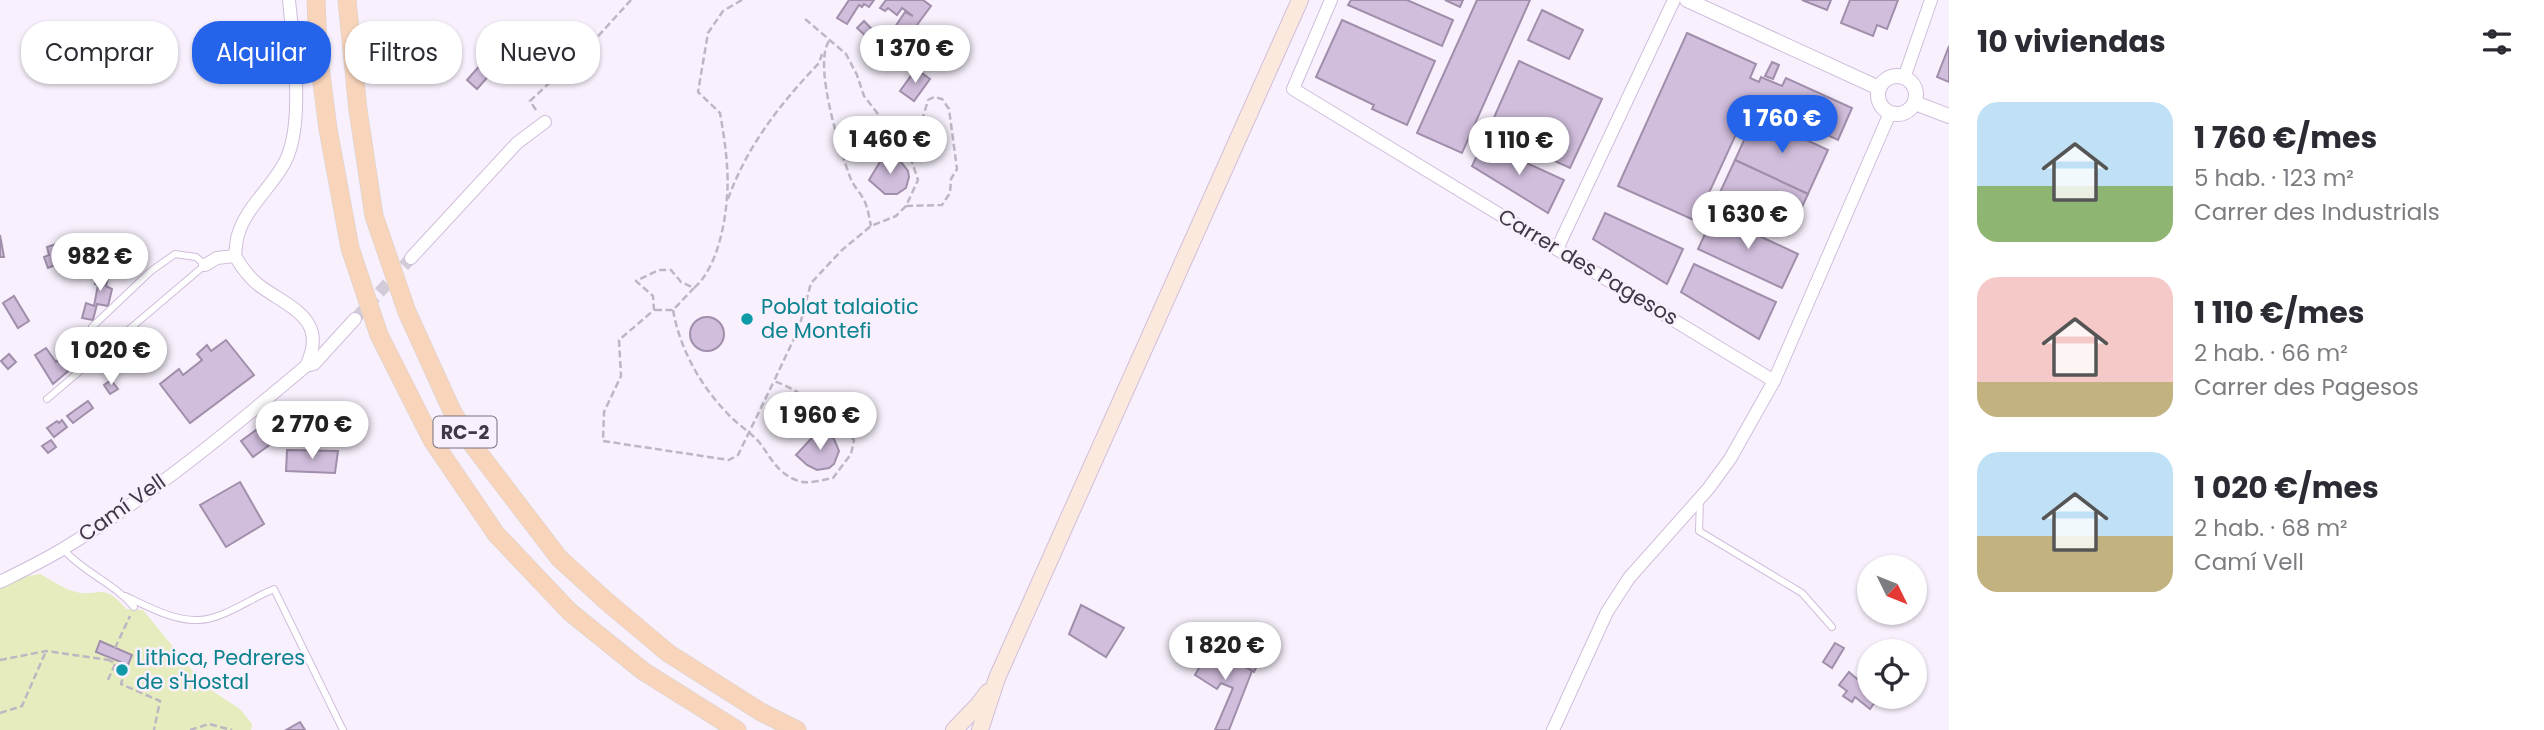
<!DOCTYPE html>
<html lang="es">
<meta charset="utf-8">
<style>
:root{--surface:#fff;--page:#f7f7f7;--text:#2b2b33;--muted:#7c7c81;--accent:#2563eb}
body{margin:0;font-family:Poppins,sans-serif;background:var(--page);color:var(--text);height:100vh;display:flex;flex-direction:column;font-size:26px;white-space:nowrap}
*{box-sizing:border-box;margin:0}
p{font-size:23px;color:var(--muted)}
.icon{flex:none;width:38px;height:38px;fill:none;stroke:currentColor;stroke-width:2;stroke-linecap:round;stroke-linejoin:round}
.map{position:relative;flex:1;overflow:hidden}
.drawer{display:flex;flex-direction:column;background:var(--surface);width:595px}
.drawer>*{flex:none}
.top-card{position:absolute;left:21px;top:21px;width:665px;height:63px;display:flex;gap:14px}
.needle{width:46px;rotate:133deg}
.tools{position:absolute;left:1857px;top:555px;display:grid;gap:14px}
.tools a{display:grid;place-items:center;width:70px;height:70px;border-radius:50%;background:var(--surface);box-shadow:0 2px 5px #0004;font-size:35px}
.price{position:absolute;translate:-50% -60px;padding:0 16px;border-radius:24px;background:#fff;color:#222;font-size:23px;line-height:46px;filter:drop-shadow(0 2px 4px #0008)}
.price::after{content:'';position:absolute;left:50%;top:42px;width:21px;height:16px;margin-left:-10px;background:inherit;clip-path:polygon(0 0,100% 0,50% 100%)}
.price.on{background:var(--accent);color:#fff}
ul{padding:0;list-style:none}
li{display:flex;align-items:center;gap:21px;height:175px;padding:0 28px}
li span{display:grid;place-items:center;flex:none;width:196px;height:140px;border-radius:21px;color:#555}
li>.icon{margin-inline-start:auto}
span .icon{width:84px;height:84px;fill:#fffc;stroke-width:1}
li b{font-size:30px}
h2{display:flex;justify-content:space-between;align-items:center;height:84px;padding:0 28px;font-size:30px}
.tag{padding:0 24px;border-radius:28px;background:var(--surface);box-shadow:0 2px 5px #0004;font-size:24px;line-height:63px}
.tag.on{background:var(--accent);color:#fff}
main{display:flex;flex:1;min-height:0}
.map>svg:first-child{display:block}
.green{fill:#e6ecbd}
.building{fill:#d1bedd;stroke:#a08eab;stroke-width:2}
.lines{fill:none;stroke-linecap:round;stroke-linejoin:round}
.minor-tunnel{stroke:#d3ccd8;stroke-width:12;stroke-dasharray:12 6;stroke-linecap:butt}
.service-casing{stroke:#d0bddb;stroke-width:8}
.minor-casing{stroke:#d0bddb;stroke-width:14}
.tertiary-casing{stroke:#d0bddb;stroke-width:16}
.secondary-casing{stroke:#d0bddb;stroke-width:18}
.primary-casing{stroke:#d5d3d6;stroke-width:19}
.path{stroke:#beb7c3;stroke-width:2.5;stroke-dasharray:7 3.5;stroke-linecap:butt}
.service{stroke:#fff;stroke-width:6}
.minor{stroke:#fff;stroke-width:12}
.tertiary{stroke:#fff;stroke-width:14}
.secondary{stroke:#fce9dd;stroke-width:16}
.primary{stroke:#f8d4bb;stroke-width:18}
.culture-dot{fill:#0f9aa8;stroke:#f8f1fd;stroke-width:2.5}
.labels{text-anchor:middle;stroke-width:5;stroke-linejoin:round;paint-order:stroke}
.shield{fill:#f8f1fd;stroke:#77707c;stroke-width:2}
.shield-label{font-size:19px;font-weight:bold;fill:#403844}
.street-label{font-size:21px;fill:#403844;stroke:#f8f1fd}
.culture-label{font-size:21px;fill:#0d838f;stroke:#f8f1fd;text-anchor:start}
</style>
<main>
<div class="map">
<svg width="1949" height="730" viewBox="0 0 1949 730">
<rect width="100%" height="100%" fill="#f8f1fd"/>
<path class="green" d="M 40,574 C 50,579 59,586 70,590 C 96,601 101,578 126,609 L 143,610 L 205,686 L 240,709 L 252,724 L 251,730 L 0,730 L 0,589 L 21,577 Z"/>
<g class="building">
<path d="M 849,0 L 874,0 L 869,7 L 864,4 L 862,7 L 859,5 L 847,24 L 837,18 Z"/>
<path d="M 886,0 L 923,0 L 931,6 L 914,29 L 919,33 L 906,49 L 889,36 L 905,12 L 913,16 L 902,8 L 897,15 L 888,8 L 885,11 L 880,8 Z"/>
<path d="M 1351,0 L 1407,0 L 1453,20 L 1442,46 L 1348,5 Z"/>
<path d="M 1445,0 L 1463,0 L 1460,7 Z"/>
<path d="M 1477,0 L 1530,0 L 1462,153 L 1417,133 Z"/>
<path d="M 1802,0 L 1831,0 L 1827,10 Z"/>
<path d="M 1850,0 L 1898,0 L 1887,29 L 1877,25 L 1873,36 L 1841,23 Z"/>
<path d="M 1542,10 L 1583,30 L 1569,59 L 1528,40 Z"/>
<path d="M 1342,20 L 1435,61 L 1407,125 L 1372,109 L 1374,105 L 1316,77 Z"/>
<path d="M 864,21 L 899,57 L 894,62 L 857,28 Z"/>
<path d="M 1687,33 L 1756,64 L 1750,78 L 1759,82 L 1761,77 L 1782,86 L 1786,78 L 1852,108 L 1838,140 L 1771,109 L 1769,115 L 1749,106 L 1696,221 L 1618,186 Z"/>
<path d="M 1949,46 L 1949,82 L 1937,77 Z"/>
<path d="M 1519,61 L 1602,99 L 1570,168 L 1488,131 Z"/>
<path d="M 483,62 L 493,71 L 477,89 L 467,80 Z"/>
<path d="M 1772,62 L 1779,65 L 1773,79 L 1765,76 Z"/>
<path d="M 916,69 L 930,79 L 914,101 L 900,91 Z"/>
<path d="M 1755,116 L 1828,150 L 1808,194 L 1735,160 Z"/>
<path d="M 890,138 L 906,153 L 901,162 L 886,152 L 883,154 L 884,145 Z"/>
<path d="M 1483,143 L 1564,180 L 1548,213 L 1472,166 Z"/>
<path d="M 886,152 L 901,162 L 908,171 L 909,177 L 906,188 L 897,194 L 885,194 L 869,180 Z"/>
<path d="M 1735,160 L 1808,194 L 1789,235 L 1716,201 Z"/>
<path d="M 1605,213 L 1683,249 L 1667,284 L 1593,239 Z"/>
<path d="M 1714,215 L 1798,254 L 1782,288 L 1698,249 Z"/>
<path d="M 0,235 L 4,257 L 0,257 Z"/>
<path d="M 60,243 L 62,252 L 72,249 L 81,270 L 71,274 L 64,256 L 53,259 L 55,265 L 48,268 L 44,257 L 49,255 L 47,247 Z"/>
<path d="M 1694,264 L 1776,302 L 1759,339 L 1681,292 Z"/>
<path d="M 101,265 L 111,267 L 106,286 L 112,289 L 108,306 L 97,304 L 93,320 L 82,318 L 86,303 L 94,306 L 98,285 L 95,284 Z"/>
<path d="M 14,296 L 29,321 L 18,328 L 3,303 Z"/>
<circle cx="707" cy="334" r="17"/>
<path d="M 83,339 L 93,350 L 53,384 L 35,355 L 46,348 L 56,362 Z"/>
<path d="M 226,340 L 254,375 L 190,423 L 160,384 L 179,369 L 183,375 L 202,360 L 197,354 L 207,345 L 211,351 Z"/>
<path d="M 9,354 L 16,362 L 8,369 L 1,361 Z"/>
<path d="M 111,380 L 118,389 L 110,394 L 104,385 Z"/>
<path d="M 88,401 L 93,408 L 73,423 L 67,416 Z"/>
<path d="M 62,420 L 67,427 L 54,437 L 47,428 L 57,421 L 59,423 Z"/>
<path d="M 267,422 L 279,438 L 253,457 L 241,441 Z"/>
<path d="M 820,429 L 834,439 L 839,451 L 834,464 L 829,468 L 817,470 L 807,465 L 796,455 Z"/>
<path d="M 51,440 L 56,447 L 48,453 L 42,446 Z"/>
<path d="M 287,450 L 338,451 L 335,473 L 286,471 Z"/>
<path d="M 240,482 L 264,524 L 226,547 L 200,505 Z"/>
<path d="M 1081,605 L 1124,628 L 1106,657 L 1069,634 Z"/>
<path d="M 1206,625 L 1220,633 L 1211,647 L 1198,639 Z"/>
<path d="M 1242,638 L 1264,652 L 1254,672 L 1232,660 Z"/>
<path d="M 100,641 L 132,655 L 128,665 L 96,652 Z"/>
<path d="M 1835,643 L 1844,648 L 1832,668 L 1823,662 Z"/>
<path d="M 1211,647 L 1252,671 L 1229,730 L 1215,730 L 1233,688 L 1221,683 L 1217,689 L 1195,675 Z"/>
<path d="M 1869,663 L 1869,696 L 1879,696 L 1870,709 L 1855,697 L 1852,702 L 1843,696 L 1847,691 L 1839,685 L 1849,672 L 1857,679 Z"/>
<path d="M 300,722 L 305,730 L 286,730 Z"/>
</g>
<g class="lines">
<path class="minor-tunnel" d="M 355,319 L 411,258"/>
<defs>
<g id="service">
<path d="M 47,399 L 205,265 L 196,257 L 175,254 L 151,271 L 92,327"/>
<path d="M 1700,500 L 1699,531 L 1802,593 L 1832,627"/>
<path d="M 63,549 C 84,573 114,583 134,607"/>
<path d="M 125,596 C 147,606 173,621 198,620 C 222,620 251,598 274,589 L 343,730"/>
</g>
<g id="minor">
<path d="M 1331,0 L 1293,89 L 1774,381"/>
<path d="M 1904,78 L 1931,0"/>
<path d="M 1557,249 L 1674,0"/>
<path d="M 235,256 C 236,249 236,241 238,235 C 246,207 272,187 285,162 C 305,124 293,43 289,0"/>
<path d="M 411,258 L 517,143 L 545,122"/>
<path d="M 205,265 L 217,258 L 235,256 C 242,268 249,278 260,286 C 290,308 329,319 306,366"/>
<path d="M 0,582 C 22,571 45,560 66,547 C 152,495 230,430 306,366 L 314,364 L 355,319"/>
<path d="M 1553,730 L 1607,612 L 1629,578 L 1708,489 L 1730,459 L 1774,381 L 1890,113"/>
</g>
<g id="tertiary">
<path d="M 1687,0 L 1879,88"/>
<circle cx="1897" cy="95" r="19"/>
<path d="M 1915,103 L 1949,116"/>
</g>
<g id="secondary">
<path d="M 954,730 L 978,705 L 988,692"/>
<path d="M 980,730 L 997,678 L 1300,0"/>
</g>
<g id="primary">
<path d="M 316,0 L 318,51 L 328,129 L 350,248 L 379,335 L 432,440 L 496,534 L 570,612 L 643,671 L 737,730"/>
<path d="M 347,0 L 358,110 L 374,216 L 407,312 L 452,411 L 472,444 L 559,558 L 605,600 L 668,653 L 761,712 L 797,730"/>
</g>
</defs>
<use href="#service" class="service-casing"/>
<use href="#minor" class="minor-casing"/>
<use href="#tertiary" class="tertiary-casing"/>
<use href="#secondary" class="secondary-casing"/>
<use href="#primary" class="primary-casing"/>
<g class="path">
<path d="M 742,0 L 723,11 L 708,33 L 698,92 L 720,113 C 723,130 726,148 727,166 C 730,201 722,264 694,288 L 681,282 L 671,270 L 659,270 L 636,281 L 653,296 L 654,310 L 619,340 L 621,376 L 604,412 L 603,441 L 729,460 L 738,455 L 774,381"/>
<path d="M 829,41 C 813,64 840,150 850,177 C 853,186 860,192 864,200 C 868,208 869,217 871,226"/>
<path d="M 536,110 L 530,101 L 590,45 L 631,0"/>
<path d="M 728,199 C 747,146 780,104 819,63 L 822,54"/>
<path d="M 906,206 L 942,205 L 950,193 L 951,179 L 957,169 L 949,109 L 942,99 L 934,97 L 928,100 L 919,131 L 907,144"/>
<path d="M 655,310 L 673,310 L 694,288"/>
<path d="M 673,310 C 680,349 700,385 727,413 C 737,424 750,432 759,442 C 771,457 776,472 796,480 C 806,485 822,480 833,478 L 851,454 L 854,440 C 835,419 801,390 774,381 L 799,328 L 811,283 L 842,250 L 871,226 L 896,216 L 906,206 L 918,180 L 912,162 L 910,148 L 889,128 L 864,96 L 857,75 L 846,54 L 804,18"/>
<path d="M 115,648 L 130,616"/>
<path d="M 110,658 L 109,660 L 125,669 L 121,684 L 160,701 L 154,730"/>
<path d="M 0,660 L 46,651 L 109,660"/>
<path d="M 108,680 L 115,664"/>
<path d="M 0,713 L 22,706 L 46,651"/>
<path d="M 190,730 L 209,724 L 232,730"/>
</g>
<use href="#service" class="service"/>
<use href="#minor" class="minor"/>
<use href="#tertiary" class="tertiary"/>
<use href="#secondary" class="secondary"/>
<use href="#primary" class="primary"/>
</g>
<g class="culture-dot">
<circle cx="747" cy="319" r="7"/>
<circle cx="122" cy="670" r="7"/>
</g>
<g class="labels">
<rect class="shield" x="433.5" y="416.5" width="63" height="31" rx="5"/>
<g class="shield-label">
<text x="465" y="439">RC-2</text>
</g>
<g class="street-label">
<text transform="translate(1588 267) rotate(31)" y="7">Carrer des Pagesos</text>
<text transform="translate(122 508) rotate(-35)" y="7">Camí Vell</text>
</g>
<g class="culture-label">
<text x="761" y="314">Poblat talaiotic<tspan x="761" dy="24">de Montefi</tspan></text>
<text x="136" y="665">Lithica, Pedreres<tspan x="136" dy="24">de s'Hostal</tspan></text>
</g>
</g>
</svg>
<div class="tools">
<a><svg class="needle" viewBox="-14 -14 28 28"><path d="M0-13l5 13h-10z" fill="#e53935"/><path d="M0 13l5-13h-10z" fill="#7c7c81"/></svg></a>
<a><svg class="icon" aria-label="locate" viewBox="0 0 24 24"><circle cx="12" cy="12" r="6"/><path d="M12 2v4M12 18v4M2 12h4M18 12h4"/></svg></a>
</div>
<b class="price" style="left:915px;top:85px">1 370 €</b>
<b class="price on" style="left:1782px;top:155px">1 760 €</b>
<b class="price" style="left:890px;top:176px">1 460 €</b>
<b class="price" style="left:1519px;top:177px">1 110 €</b>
<b class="price" style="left:1748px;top:251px">1 630 €</b>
<b class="price" style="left:100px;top:293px">982 €</b>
<b class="price" style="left:111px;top:387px">1 020 €</b>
<b class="price" style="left:820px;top:452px">1 960 €</b>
<b class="price" style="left:312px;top:461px">2 770 €</b>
<b class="price" style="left:1225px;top:682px">1 820 €</b>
<div class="top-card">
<a class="tag">Comprar</a>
<a class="tag on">Alquilar</a>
<a class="tag">Filtros</a>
<a class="tag">Nuevo</a>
</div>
</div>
<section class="drawer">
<h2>10 viviendas<svg class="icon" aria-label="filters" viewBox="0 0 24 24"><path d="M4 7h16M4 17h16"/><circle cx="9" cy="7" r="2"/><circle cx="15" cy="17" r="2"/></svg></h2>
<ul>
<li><span style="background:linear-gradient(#bfe0f5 60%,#8fb573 0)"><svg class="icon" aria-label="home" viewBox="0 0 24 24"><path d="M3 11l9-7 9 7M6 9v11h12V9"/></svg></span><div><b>1 760 €/mes</b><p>5 hab. · 123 m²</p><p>Carrer des Industrials</p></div></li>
<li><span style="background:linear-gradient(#f6c9c9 75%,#c2b280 0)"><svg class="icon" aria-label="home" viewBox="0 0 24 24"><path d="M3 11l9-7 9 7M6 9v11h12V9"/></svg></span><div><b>1 110 €/mes</b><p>2 hab. · 66 m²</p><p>Carrer des Pagesos</p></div></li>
<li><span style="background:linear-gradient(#bfe0f5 60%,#c2b280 0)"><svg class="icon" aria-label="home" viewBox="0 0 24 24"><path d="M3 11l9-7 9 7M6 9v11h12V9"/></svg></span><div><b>1 020 €/mes</b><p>2 hab. · 68 m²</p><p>Camí Vell</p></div></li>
</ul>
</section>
</main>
